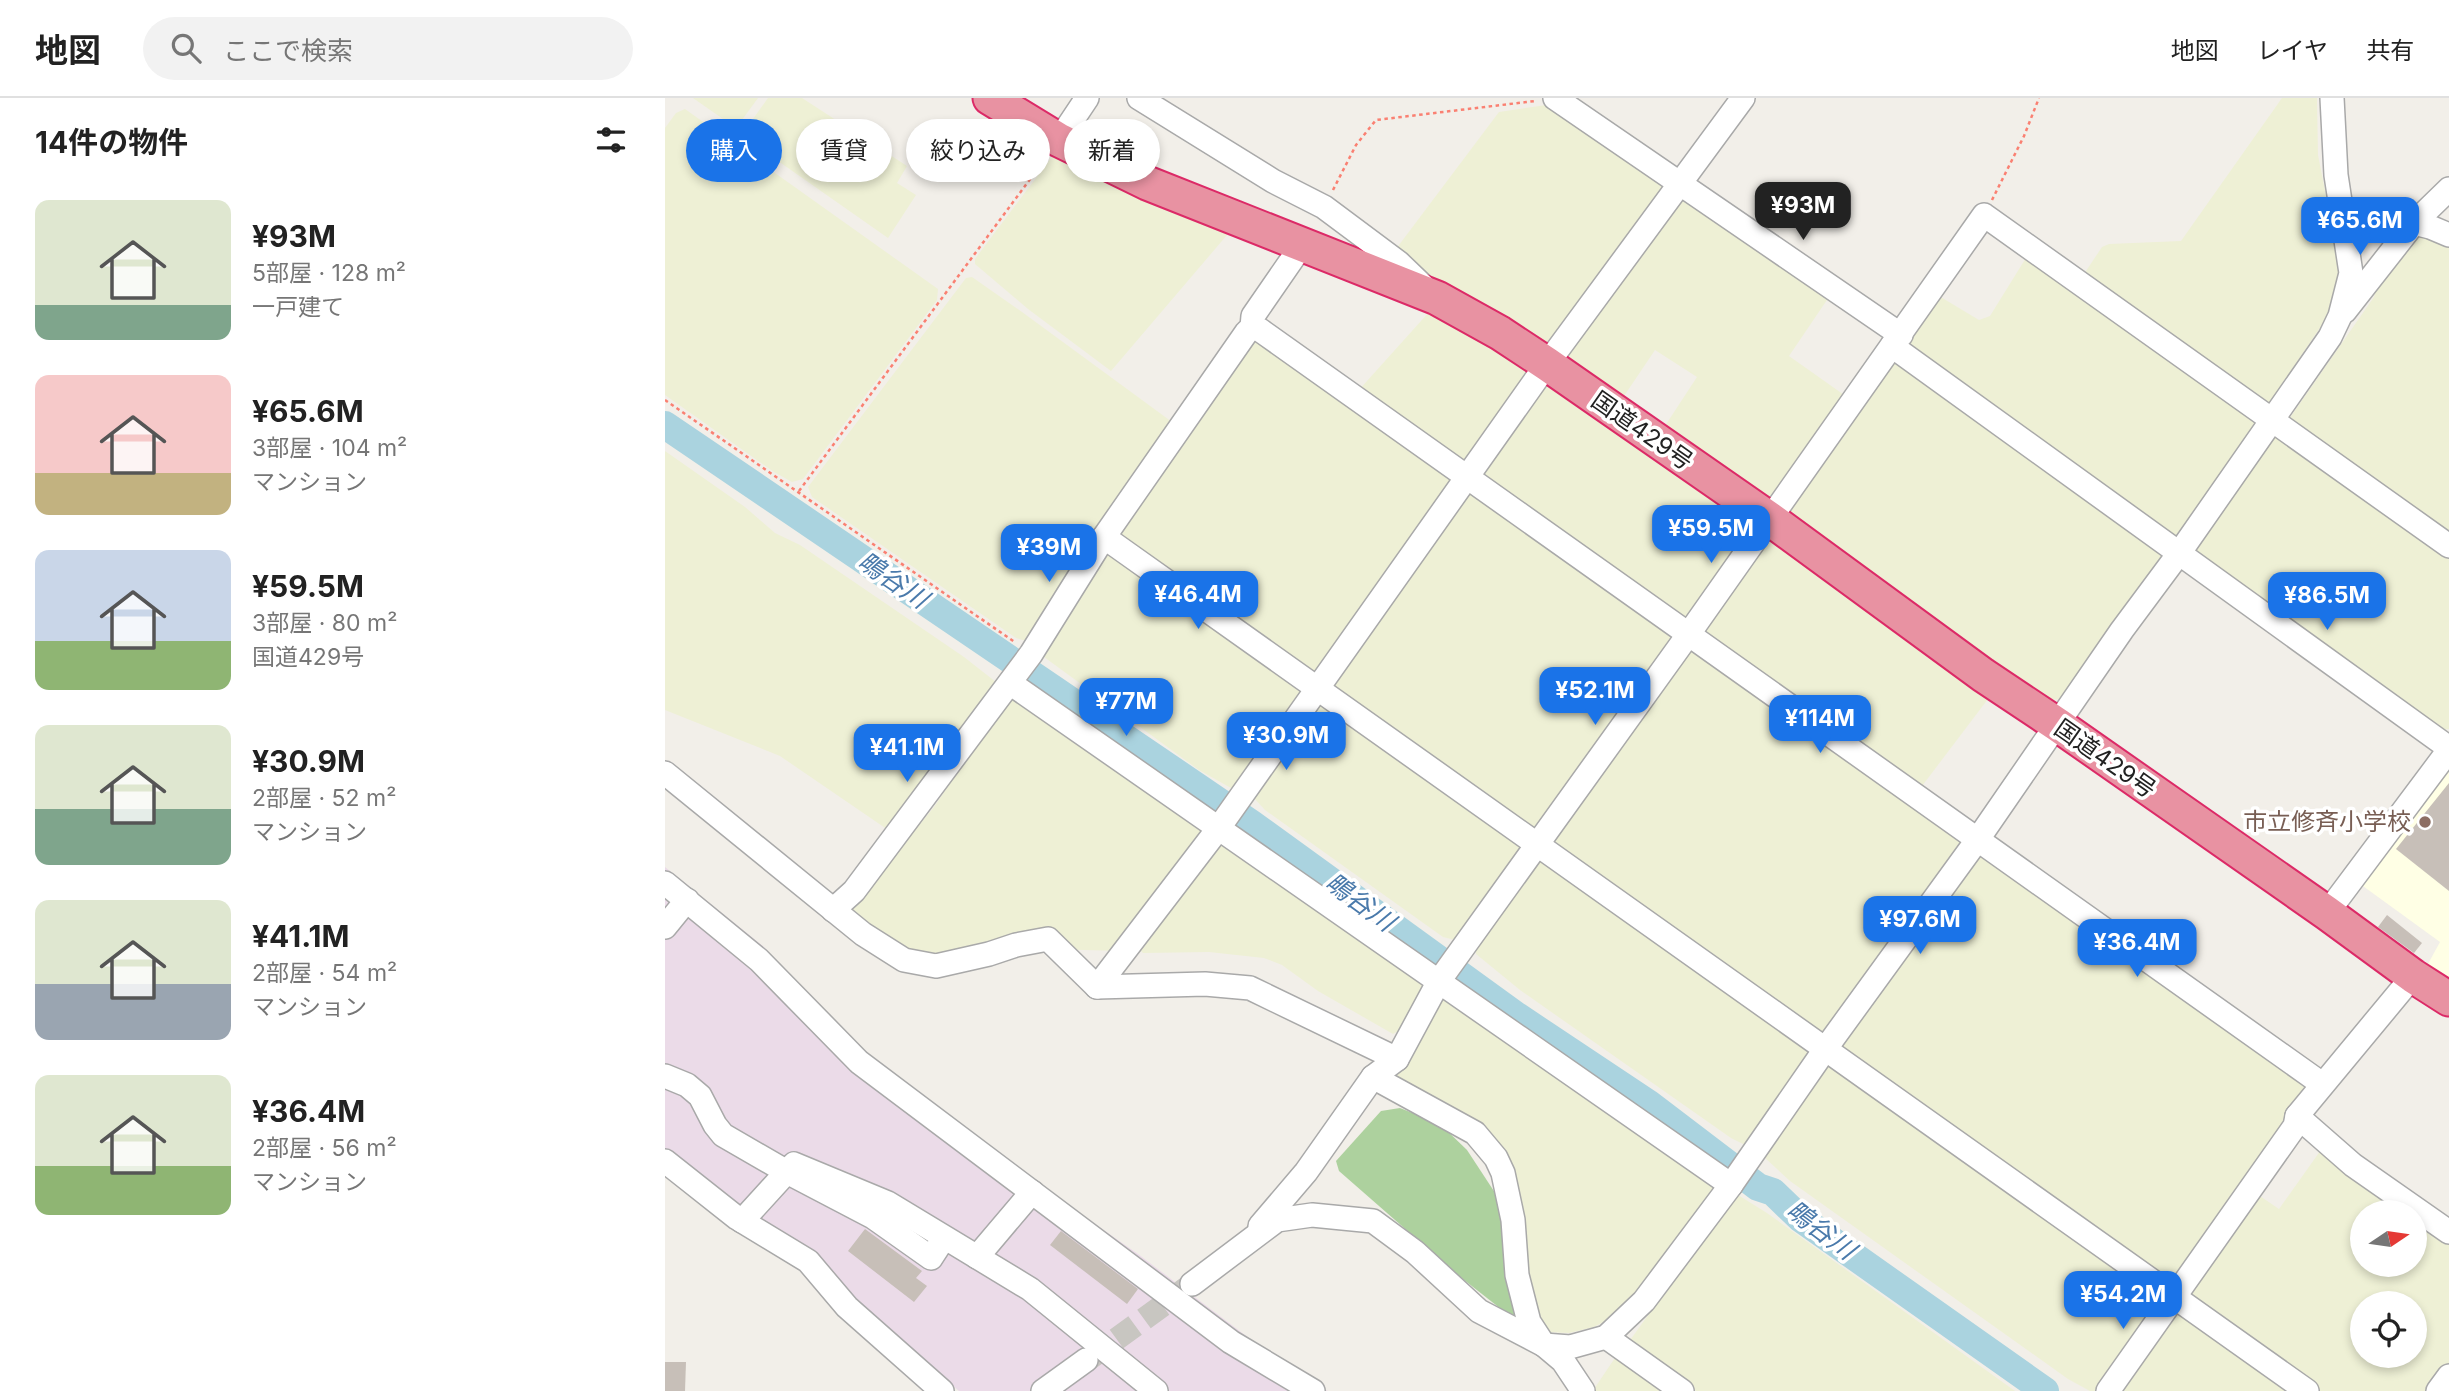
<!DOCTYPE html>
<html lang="ja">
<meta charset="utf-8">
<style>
:root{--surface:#fff;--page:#f2f2f2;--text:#222;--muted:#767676;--line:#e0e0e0;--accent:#1a73e8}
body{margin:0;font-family:Inter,"Noto Sans JP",sans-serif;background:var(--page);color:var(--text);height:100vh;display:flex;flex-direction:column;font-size:26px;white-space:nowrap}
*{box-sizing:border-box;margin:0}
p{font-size:23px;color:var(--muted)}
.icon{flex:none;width:38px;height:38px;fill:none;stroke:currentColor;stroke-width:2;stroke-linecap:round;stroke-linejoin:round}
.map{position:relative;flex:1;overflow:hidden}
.panel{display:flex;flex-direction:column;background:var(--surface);width:665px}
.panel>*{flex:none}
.banner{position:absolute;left:21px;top:21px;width:665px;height:63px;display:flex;gap:14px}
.needle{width:46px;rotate:77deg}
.buttons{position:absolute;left:1685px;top:1102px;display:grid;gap:14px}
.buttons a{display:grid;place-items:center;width:77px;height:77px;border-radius:50%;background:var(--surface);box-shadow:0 4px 10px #0003;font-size:35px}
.price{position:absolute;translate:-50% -60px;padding:0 16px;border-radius:14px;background:var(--accent);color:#fff;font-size:23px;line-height:46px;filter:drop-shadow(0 2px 4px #0008)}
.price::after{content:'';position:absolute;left:50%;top:42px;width:21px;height:16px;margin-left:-10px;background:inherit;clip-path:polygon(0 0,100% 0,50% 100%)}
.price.on{background:#222;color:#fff}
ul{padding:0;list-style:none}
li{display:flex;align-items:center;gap:21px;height:175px;padding:0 35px}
li span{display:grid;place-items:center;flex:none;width:196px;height:140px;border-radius:14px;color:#555}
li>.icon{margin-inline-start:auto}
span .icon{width:84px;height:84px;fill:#fffc;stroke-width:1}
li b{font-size:30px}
h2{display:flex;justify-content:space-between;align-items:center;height:84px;padding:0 35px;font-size:30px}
.pill{padding:0 24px;border-radius:32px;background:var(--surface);box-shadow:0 4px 10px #0003;font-size:24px;line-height:63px}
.pill.on{background:var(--accent);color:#fff}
header{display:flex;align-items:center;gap:42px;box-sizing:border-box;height:98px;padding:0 35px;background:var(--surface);border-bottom:2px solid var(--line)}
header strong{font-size:33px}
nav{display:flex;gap:38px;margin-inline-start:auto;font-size:24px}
.search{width:490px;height:63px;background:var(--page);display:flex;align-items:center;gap:18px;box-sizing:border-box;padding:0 24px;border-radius:38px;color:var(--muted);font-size:26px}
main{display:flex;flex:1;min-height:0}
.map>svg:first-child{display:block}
.industrial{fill:#ebdbe8}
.education{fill:#ffffe5}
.farmland{fill:#eef0d5;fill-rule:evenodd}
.forest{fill:#add19e}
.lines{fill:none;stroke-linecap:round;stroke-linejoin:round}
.river{stroke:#aad3df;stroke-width:28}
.building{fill:#c7bfb8}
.minor-tunnel{stroke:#c8c6c1;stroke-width:23;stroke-dasharray:23 11;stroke-linecap:butt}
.minor-casing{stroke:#a9a9a9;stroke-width:26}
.highway-casing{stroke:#dc2a67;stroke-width:37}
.path{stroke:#fa8072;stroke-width:2.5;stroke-dasharray:3.5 3.5;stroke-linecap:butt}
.minor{stroke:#fff;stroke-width:23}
.highway{stroke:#e892a2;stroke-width:33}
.education-dot{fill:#8d6e63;stroke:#fff;stroke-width:2.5}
.labels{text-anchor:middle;stroke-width:7;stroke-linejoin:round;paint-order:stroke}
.street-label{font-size:24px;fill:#222;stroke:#fff}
.education-label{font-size:24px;fill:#785e54;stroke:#fff;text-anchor:end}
.water-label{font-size:26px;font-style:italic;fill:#4a7aab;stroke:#fff}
</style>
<header>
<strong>地図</strong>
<div class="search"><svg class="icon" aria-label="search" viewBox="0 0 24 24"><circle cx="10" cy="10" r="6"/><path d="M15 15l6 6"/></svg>ここで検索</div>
<nav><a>地図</a><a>レイヤ</a><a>共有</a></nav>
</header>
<main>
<section class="panel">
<h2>14件の物件<svg class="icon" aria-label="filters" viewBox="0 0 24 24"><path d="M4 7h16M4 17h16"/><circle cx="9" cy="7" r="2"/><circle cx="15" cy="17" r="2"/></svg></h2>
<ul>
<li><span style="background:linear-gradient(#dfe7d0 75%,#7fa58c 0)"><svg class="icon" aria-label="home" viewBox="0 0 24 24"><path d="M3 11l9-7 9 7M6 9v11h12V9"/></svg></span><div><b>¥93M</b><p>5部屋 · 128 m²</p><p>一戸建て</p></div></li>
<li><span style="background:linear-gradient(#f6c9c9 70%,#c2b280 0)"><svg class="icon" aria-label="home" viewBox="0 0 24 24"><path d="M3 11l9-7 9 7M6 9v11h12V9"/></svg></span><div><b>¥65.6M</b><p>3部屋 · 104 m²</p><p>マンション</p></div></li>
<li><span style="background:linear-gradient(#c9d6e8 65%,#8fb573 0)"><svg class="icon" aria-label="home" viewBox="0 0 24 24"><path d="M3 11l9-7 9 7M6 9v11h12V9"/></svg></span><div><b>¥59.5M</b><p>3部屋 · 80 m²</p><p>国道429号</p></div></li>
<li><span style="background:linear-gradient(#dfe7d0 60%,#7fa58c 0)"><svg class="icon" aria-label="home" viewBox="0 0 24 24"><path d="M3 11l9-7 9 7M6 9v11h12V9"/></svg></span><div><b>¥30.9M</b><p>2部屋 · 52 m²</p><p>マンション</p></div></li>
<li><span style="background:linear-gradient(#dfe7d0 60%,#9aa5b1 0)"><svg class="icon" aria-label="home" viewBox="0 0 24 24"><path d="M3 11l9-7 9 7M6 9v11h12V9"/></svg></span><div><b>¥41.1M</b><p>2部屋 · 54 m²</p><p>マンション</p></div></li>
<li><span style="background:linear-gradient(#dfe7d0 65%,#8fb573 0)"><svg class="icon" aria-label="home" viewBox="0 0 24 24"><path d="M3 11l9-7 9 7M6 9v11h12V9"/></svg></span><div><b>¥36.4M</b><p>2部屋 · 56 m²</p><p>マンション</p></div></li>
</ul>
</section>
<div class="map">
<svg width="1784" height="1293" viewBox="0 0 1784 1293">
<rect width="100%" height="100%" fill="#f2efe9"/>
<path class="industrial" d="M 0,769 L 99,849 L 206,970 L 473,1156 L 638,1281 L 663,1293 L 294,1293 L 144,1159 L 0,1060 Z"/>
<path class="education" d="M 1784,666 L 1784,891 L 1758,875 L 1775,844 L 1691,783 Z"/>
<g class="farmland">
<path d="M 28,0 L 93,0 L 71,30 Z"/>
<path d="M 103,0 L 137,0 L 242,68 L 232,85 L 251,97 L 223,140 L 93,49 L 78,35 Z"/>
<path d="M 1617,0 L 1652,0 L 1653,57 L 1674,164 L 1674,182 L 1665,215 L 1604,305 L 1600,306 L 1420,179 L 1421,173 L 1437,149 L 1444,146 L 1516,143 Z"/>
<path d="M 888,6 L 1003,87 L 884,249 L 781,190 L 731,151 L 834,14 Z"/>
<path d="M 20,11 L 273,191 L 272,202 L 138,381 L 127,384 L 109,374 L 0,297 L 0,30 L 11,15 Z"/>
<path d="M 392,52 L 568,130 L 446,273 L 363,211 L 310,166 L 310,161 Z"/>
<path d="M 1018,96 L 1166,196 L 1124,258 L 1182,299 L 1107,405 L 996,334 L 1032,279 L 990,252 L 955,304 L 898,264 Z"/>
<path d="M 1750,133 L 1784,144 L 1784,440 L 1624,321 L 1709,199 L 1713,183 Z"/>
<path d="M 1364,155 L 1591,316 L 1591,329 L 1510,439 L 1239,248 L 1269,195 L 1314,222 L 1325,218 Z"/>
<path d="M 307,179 L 357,214 L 507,324 L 361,543 L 351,540 L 147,399 L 143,389 L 301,180 Z"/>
<path d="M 765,213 L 866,272 L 802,366 L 693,293 Z"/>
<path d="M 586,238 L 793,380 L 649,579 L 448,436 Z"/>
<path d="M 1232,259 L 1502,455 L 1397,601 L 1384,602 L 1294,537 L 1209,485 L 1120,415 Z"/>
<path d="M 882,282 L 1088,428 L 1022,524 L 815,375 Z"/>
<path d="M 1617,337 L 1784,454 L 1784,631 L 1776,632 L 1529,452 L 1609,339 Z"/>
<path d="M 0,353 L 80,409 L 110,435 L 135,447 L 299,559 L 336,588 L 229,736 L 115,658 L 0,612 Z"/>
<path d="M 806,389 L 1012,536 L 874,732 L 867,734 L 664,587 Z"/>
<path d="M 1103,439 L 1326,597 L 1254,692 L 1036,539 Z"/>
<path d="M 441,448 L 642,590 L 572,691 L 566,690 L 534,672 L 379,559 L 377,552 Z"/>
<path d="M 1025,548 L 1298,740 L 1161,933 L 1153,935 L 889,752 L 887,741 Z"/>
<path d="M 347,595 L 543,729 L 456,853 L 383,851 L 337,859 L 285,878 L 178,811 L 229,758 L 269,709 Z"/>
<path d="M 655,600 L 861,746 L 794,843 L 778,839 L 600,712 L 588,699 Z"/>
<path d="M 558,743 L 761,885 L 735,932 L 728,936 L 653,893 L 617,867 L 599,860 L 544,854 L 478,855 L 476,853 L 554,745 Z"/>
<path d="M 1316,754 L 1646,988 L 1509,1188 L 1177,953 L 1176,946 Z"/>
<path d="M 875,759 L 1146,953 L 1080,1047 L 1066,1040 L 855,892 L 811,856 L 811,849 Z"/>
<path d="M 786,897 L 1050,1088 L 975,1191 L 944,1221 L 929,1229 L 904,1235 L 881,1234 L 869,1217 L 851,1108 L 805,1038 L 726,989 L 775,899 Z"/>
<path d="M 1171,965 L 1499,1198 L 1436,1293 L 1425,1293 L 1403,1281 L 1125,1083 L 1098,1058 L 1161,967 Z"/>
<path d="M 1658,1049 L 1749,1115 L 1698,1115 L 1698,1167 L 1750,1167 L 1750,1116 L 1784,1140 L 1784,1267 L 1766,1293 L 1652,1293 L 1520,1192 L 1589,1094 L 1614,1111 ZM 1698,1206 L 1750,1206 L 1750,1258 L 1698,1258 Z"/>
<path d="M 1073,1097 L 1102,1115 L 1350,1293 L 1031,1293 L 963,1245 L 1069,1098 Z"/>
<path d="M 1512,1206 L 1634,1293 L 1450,1293 Z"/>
<path d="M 954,1254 L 1011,1293 L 930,1293 L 929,1291 Z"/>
</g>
<path class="forest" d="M 735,1010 L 775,1026 L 802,1052 L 840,1110 L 856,1217 L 850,1222 L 794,1178 L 674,1073 L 671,1063 L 716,1013 Z"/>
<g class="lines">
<path class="river" d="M 0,327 L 587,726 L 852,918 L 984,1006 L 1093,1089 L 1108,1094 L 1135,1120 L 1380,1293"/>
</g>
<g class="building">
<path d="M 1784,685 L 1784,793 L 1731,751 Z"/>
<path d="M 1722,817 L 1757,845 L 1749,855 L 1713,829 Z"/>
<path d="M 200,1131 L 257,1173 L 251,1180 L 262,1188 L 249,1204 L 183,1153 Z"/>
<path d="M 396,1133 L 473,1191 L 462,1206 L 385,1147 Z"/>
<path d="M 0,1264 L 21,1264 L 20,1293 L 0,1293 Z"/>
</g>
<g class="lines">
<path class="minor-tunnel" d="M 424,1261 L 527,1186"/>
<defs>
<g id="minor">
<path d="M 474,0 L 608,83 L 659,109 L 734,165 L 759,189"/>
<path d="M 890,0 L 1236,237"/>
<path d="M 394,42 L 422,0"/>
<path d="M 1749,125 L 1765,129 L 1784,137"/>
<path d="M 1680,213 L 1749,125 L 1784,91"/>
<path d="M 587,229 L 595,232 L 1657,986"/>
<path d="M 1227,248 L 1784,650"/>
<path d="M 439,439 L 1642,1293"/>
<path d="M 345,585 L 1066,1087"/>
<path d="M 0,675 L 198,836 L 239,862 L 271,868 L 324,856 L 351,847 L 383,841 L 432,889 L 540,886 L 585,890 L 732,961"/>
<path d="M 0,785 L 94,862 L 194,964 L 566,1244 L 648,1293"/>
<path d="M 168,812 L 189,793 L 366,556 L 439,439 L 581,235 L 587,229 L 588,218 L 637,147"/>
<path d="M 1662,815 L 1784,652"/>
<path d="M 0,829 L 22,802"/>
<path d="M 432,889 L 553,731 L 882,266 L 1078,0"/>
<path d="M 0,978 L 22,987 L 35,998 L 50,1027 L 58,1037 L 122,1074 L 208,1119 L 266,1160 L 279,1140"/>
<path d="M 708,979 L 810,1035 L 831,1060 L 838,1075 L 848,1122 L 852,1177 L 864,1224 L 879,1247 L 898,1263 L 918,1293"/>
<path d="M 1632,1018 L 1688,1067 L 1784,1134"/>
<path d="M 0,1063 L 72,1120 L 143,1163 L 182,1209 L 277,1293"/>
<path d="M 77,1123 L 129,1066 L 223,1105 L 365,1191 L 491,1293"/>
<path d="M 595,1128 L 641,1074 L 708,979 L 732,961 L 774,883 L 1023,537 L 1319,117 L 1784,448"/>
<path d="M 312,1159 L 367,1094"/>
<path d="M 527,1186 L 612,1122 L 647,1117 L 708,1123 L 750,1154 L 814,1213 L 879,1247 L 905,1249 L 941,1239 L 979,1203 L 1066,1087 L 1161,950 L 1313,741 L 1457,532 L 1515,454 L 1665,239 L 1675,218 L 1686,175 L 1671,77 L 1667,0"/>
<path d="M 941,1239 L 1017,1293"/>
<path d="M 378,1293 L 421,1262"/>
<path d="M 1443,1293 L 1630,1028 L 1632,1018 L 1748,878"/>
<path d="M 1773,1293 L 1784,1278"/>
</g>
<path id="highway" d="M 325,0 L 394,42 L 482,85 L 772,200 L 835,235 L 882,266 L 1105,421 L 1318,577 L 1393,627 L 1662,815 L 1748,878 L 1784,901"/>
</defs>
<use href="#minor" class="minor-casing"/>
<use href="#highway" class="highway-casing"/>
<g class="path">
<path d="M 668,92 L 691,47 L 711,22 L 870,3"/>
<path d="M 1327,102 L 1359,38 L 1374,0"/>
<path d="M 0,302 L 351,545"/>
<path d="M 134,393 L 380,61"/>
</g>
<use href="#minor" class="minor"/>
<use href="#highway" class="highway"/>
</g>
<circle class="education-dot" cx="1760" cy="724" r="7"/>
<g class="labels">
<g class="street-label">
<text transform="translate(977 333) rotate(35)" y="8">国道429号</text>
<text transform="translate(1440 661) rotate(35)" y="8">国道429号</text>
</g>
<g class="education-label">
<text x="1746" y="732">市立修斉小学校</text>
</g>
<g class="water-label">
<text transform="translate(228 482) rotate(34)" y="9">鴫谷川</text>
<text transform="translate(695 804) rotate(36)" y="9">鴫谷川</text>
<text transform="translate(1156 1132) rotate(37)" y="9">鴫谷川</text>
</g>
</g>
</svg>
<div class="buttons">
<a><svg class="needle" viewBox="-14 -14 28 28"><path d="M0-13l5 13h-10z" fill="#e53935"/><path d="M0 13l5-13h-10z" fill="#767676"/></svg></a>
<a><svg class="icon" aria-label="locate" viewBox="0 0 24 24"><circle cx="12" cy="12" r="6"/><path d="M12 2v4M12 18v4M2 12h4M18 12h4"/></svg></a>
</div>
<b class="price on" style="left:1138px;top:144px">¥93M</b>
<b class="price" style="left:1695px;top:159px">¥65.6M</b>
<b class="price" style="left:1046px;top:467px">¥59.5M</b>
<b class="price" style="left:384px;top:486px">¥39M</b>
<b class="price" style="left:533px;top:533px">¥46.4M</b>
<b class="price" style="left:1662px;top:534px">¥86.5M</b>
<b class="price" style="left:930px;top:629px">¥52.1M</b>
<b class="price" style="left:461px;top:640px">¥77M</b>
<b class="price" style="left:1155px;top:657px">¥114M</b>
<b class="price" style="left:621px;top:674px">¥30.9M</b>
<b class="price" style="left:242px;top:686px">¥41.1M</b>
<b class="price" style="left:1255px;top:858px">¥97.6M</b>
<b class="price" style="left:1472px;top:881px">¥36.4M</b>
<b class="price" style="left:1458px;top:1233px">¥54.2M</b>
<div class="banner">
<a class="pill on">購入</a>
<a class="pill">賃貸</a>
<a class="pill">絞り込み</a>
<a class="pill">新着</a>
</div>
</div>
</main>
